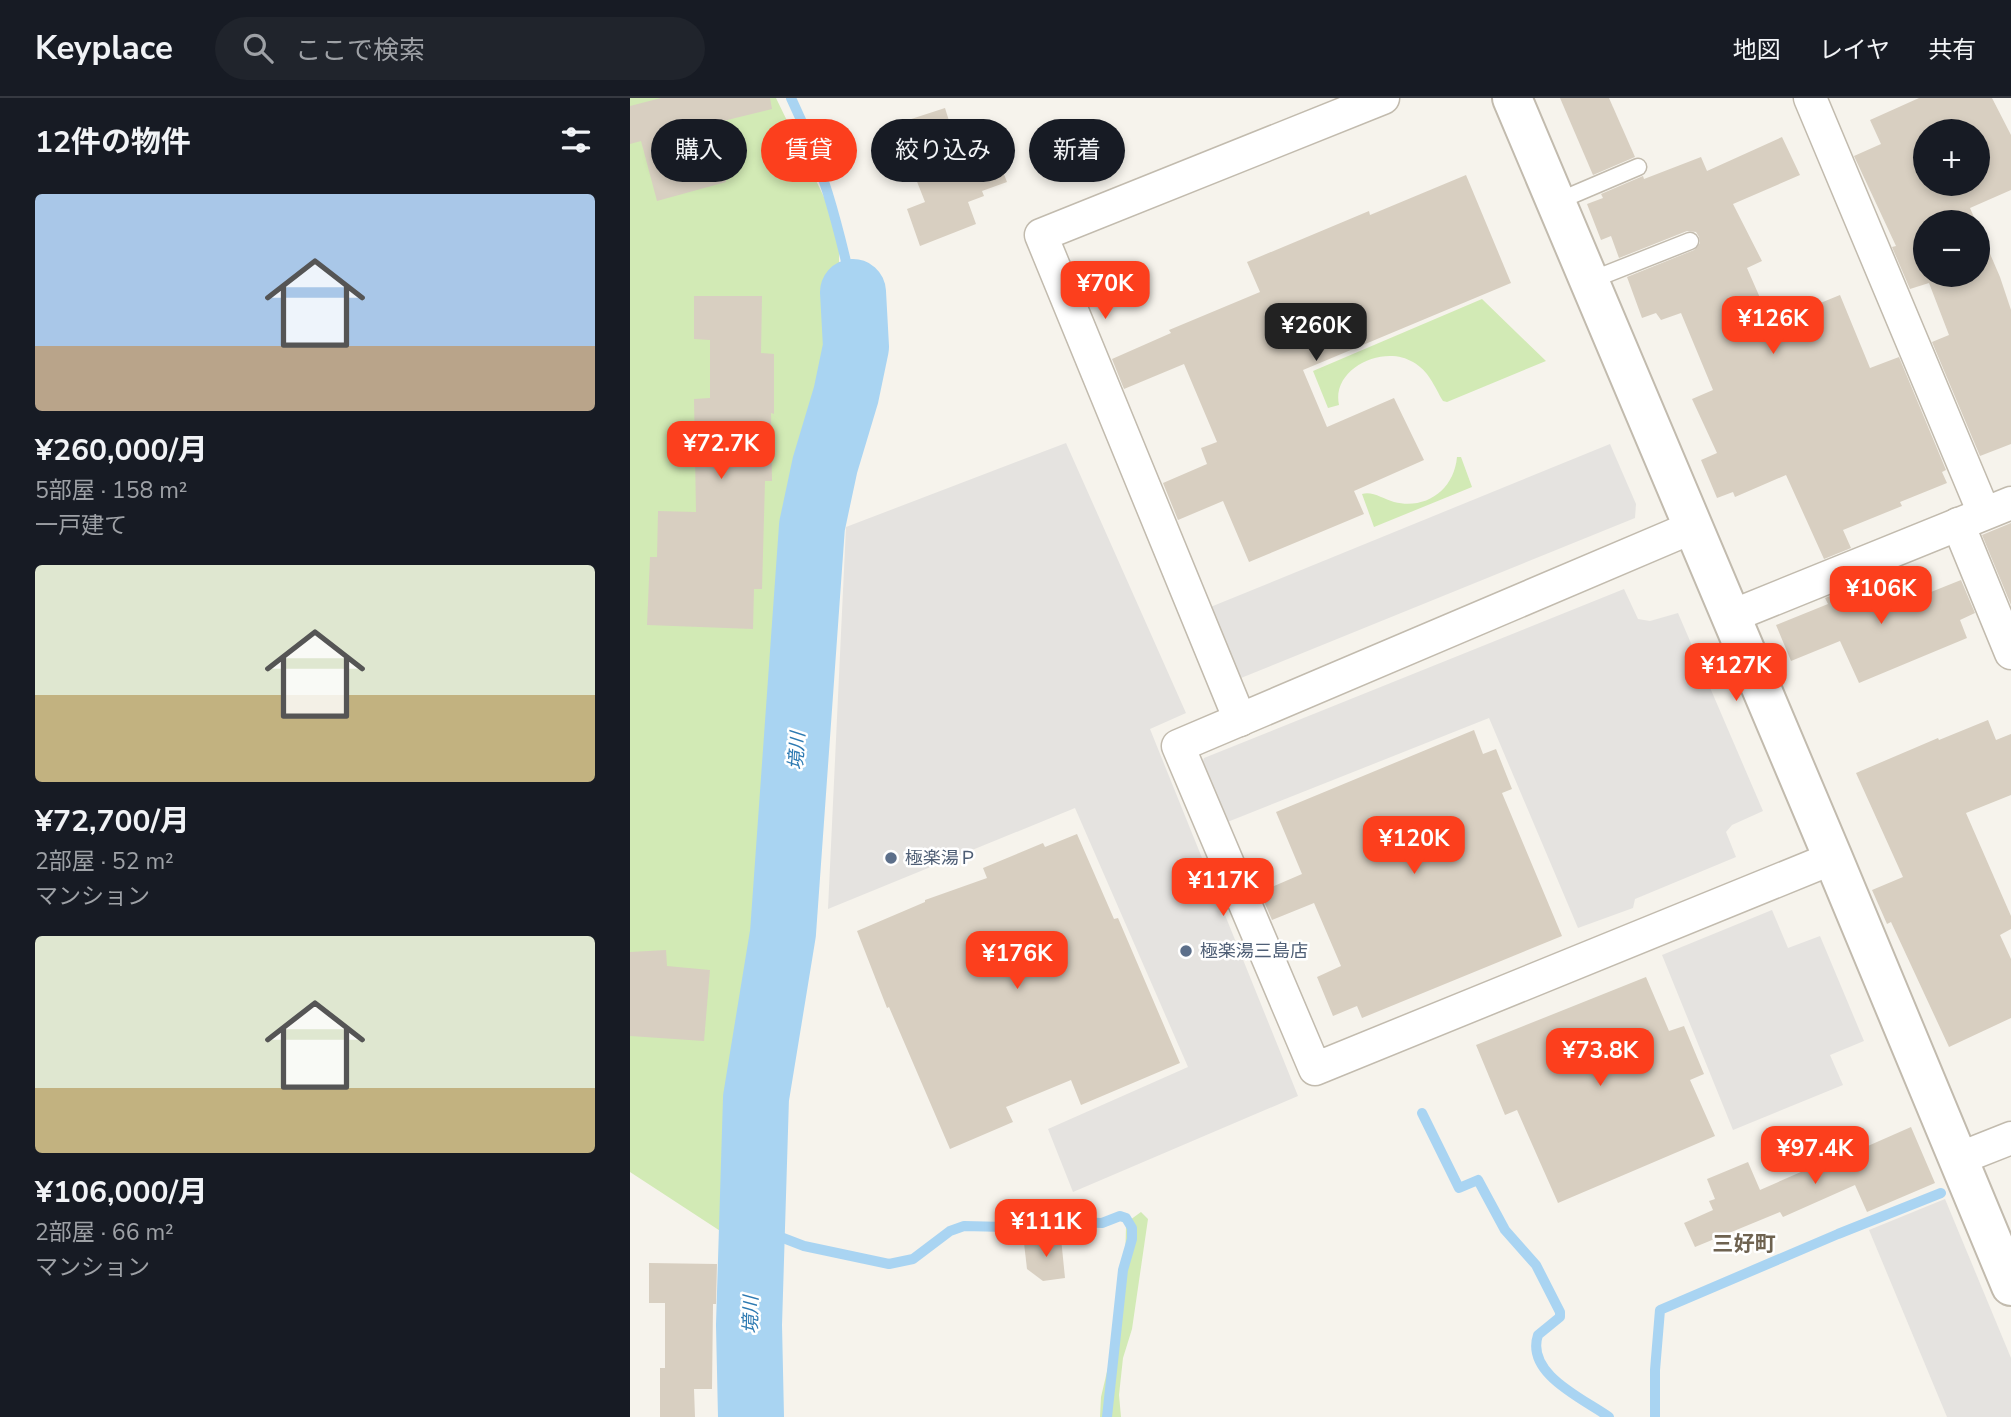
<!DOCTYPE html>
<html lang="ja">
<meta charset="utf-8">
<style>
:root{--surface:#171b24;--page:#20242c;--text:#f1f3f6;--muted:#9ea1a6;--line:#363941;--accent:#fc3f1d}
body{margin:0;font-family:"Nunito Sans","Noto Sans JP",sans-serif;background:var(--page);color:var(--text);height:100vh;display:flex;flex-direction:column;font-size:26px;white-space:nowrap}
*{box-sizing:border-box;margin:0}
p{font-size:23px;color:var(--muted)}
.icon{flex:none;width:38px;height:38px;fill:none;stroke:currentColor;stroke-width:2;stroke-linecap:round;stroke-linejoin:round}
.map{position:relative;flex:1;overflow:hidden}
.details{display:flex;flex-direction:column;background:var(--surface);width:630px}
.details>*{flex:none}
.banner{position:absolute;left:21px;top:21px;width:665px;height:63px;display:flex;gap:14px}
.fabs{position:absolute;left:1283px;top:21px;display:grid;gap:14px}
.fabs a{display:grid;place-items:center;width:77px;height:77px;border-radius:50%;background:var(--surface);box-shadow:0 4px 10px #0003;font-size:35px}
.price{position:absolute;translate:-50% -60px;padding:0 16px;border-radius:14px;background:var(--accent);color:#fff;font-size:23px;line-height:46px;filter:drop-shadow(0 2px 4px #0008)}
.price::after{content:'';position:absolute;left:50%;top:42px;width:21px;height:16px;margin-left:-10px;background:inherit;clip-path:polygon(0 0,100% 0,50% 100%)}
.price.active{background:#222;color:#fff}
ul{padding:0;list-style:none}
li{display:grid;align-content:center;gap:14px;height:371px;padding:0 35px}
li span{display:grid;place-items:center;height:217px;border-radius:7px;color:#555}
li>.icon{margin-inline-start:auto}
span .icon{width:126px;height:126px;fill:#fffc;stroke-width:1}
li b{font-size:30px}
h2{display:flex;justify-content:space-between;align-items:center;height:84px;padding:0 35px;font-size:30px}
.tag{padding:0 24px;border-radius:32px;background:var(--surface);box-shadow:0 4px 10px #0003;font-size:24px;line-height:63px}
.tag.active{background:var(--accent);color:#fff}
header{display:flex;align-items:center;gap:42px;box-sizing:border-box;height:98px;padding:0 35px;background:var(--surface);border-bottom:2px solid var(--line)}
header strong{font-size:33px}
nav{display:flex;gap:38px;margin-inline-start:auto;font-size:24px}
.search{width:490px;height:63px;background:var(--page);display:flex;align-items:center;gap:18px;box-sizing:border-box;padding:0 24px;border-radius:38px;color:var(--muted);font-size:26px}
main{display:flex;flex:1;min-height:0}
.map>svg:first-child{display:block}
.green{fill:#d2eab5}
.parking{fill:#e5e3e0}
.lines{fill:none;stroke-linecap:round;stroke-linejoin:round}
.stream{stroke:#a9d4f2;stroke-width:10}
.river{stroke:#a9d4f2;stroke-width:66}
.building{fill:#d8cfc1;fill-rule:evenodd}
.service-casing{stroke:#c2bbae;stroke-width:19}
.minor-casing{stroke:#c2bbae;stroke-width:35}
.tertiary-casing{stroke:#c2bbae;stroke-width:42}
.service{stroke:#fff;stroke-width:16}
.minor{stroke:#fff;stroke-width:32}
.tertiary{stroke:#fff;stroke-width:38}
.service-dot{fill:#5c6f8a;stroke:#fff;stroke-width:2.5}
.labels{text-anchor:middle;stroke-width:5;stroke-linejoin:round;paint-order:stroke}
.service-label{font-size:18px;fill:#4e5e75;stroke:#fff;text-anchor:start}
.water-label{font-size:19px;font-style:italic;fill:#2e7ab2;stroke:#fff}
.quarter-label{font-size:21px;font-weight:bold;fill:#6e6250;stroke:#fff}
</style>
<header>
<strong>Keyplace</strong>
<div class="search"><svg class="icon" aria-label="search" viewBox="0 0 24 24"><circle cx="10" cy="10" r="6"/><path d="M15 15l6 6"/></svg>ここで検索</div>
<nav><a>地図</a><a>レイヤ</a><a>共有</a></nav>
</header>
<main>
<section class="details">
<h2>12件の物件<svg class="icon" aria-label="filters" viewBox="0 0 24 24"><path d="M4 7h16M4 17h16"/><circle cx="9" cy="7" r="2"/><circle cx="15" cy="17" r="2"/></svg></h2>
<ul>
<li><span style="background:linear-gradient(#a9c7e8 70%,#b9a48a 0)"><svg class="icon" aria-label="home" viewBox="0 0 24 24"><path d="M3 11l9-7 9 7M6 9v11h12V9"/></svg></span><div><b>¥260,000/月</b><p>5部屋 · 158 m²</p><p>一戸建て</p></div></li>
<li><span style="background:linear-gradient(#dfe7d0 60%,#c2b280 0)"><svg class="icon" aria-label="home" viewBox="0 0 24 24"><path d="M3 11l9-7 9 7M6 9v11h12V9"/></svg></span><div><b>¥72,700/月</b><p>2部屋 · 52 m²</p><p>マンション</p></div></li>
<li><span style="background:linear-gradient(#dfe7d0 70%,#c2b280 0)"><svg class="icon" aria-label="home" viewBox="0 0 24 24"><path d="M3 11l9-7 9 7M6 9v11h12V9"/></svg></span><div><b>¥106,000/月</b><p>2部屋 · 66 m²</p><p>マンション</p></div></li>
</ul>
</section>
<div class="map">
<svg width="1381" height="1319" viewBox="0 0 1381 1319">
<rect width="100%" height="100%" fill="#f6f3ec"/>
<g class="green">
<path d="M 0,0 L 146,0 L 209,130 L 209,252 L 181,362 L 101,1140 L 0,1074 Z"/>
<path d="M 852,201 L 916,263 L 817,304 L 813,303 C 804,288 799,273 783,264 C 754,246 701,270 709,307 L 698,310 L 683,273 Z"/>
<path d="M 827,359 L 831,359 L 842,389 L 744,429 L 732,396 C 743,393 753,401 764,404 C 796,412 824,392 827,359 Z"/>
<path d="M 511,1114 L 518,1121 L 502,1231 L 493,1260 L 489,1297 L 491,1319 L 470,1319 L 471,1299 L 484,1244 L 488,1195 L 495,1169 L 496,1128 L 500,1122 Z"/>
</g>
<g class="parking">
<path d="M 436,345 L 556,615 L 520,631 L 668,998 L 443,1094 L 418,1031 L 558,969 L 445,710 L 198,811 L 216,429 Z"/>
<path d="M 980,346 L 1006,406 L 1005,420 L 606,582 L 578,510 Z"/>
<path d="M 994,491 L 1008,521 L 1020,523 L 1048,515 L 1133,713 L 1102,727 L 1096,734 L 1106,759 L 1005,801 L 1003,810 L 948,830 L 859,620 L 595,725 L 571,669 L 574,660 Z"/>
<path d="M 1142,812 L 1158,850 L 1190,838 L 1234,943 L 1200,957 L 1213,987 L 1103,1032 L 1032,857 Z"/>
<path d="M 1315,1101 L 1381,1260 L 1381,1319 L 1317,1319 L 1239,1132 Z"/>
</g>
<g class="lines">
<g class="stream">
<path d="M 161,0 C 191,62 208,126 223,194"/>
<path d="M 792,1015 L 829,1090 L 848,1082 L 875,1132 L 906,1167 L 930,1214 L 930,1219 L 908,1237 C 895,1276 954,1301 979,1319"/>
<path d="M 122,1128 L 174,1148 L 259,1166 L 283,1161 L 320,1133 L 334,1128 L 376,1129 L 419,1119 L 443,1124 L 472,1125 L 490,1118 L 496,1120 L 502,1130 L 502,1141 L 493,1172 L 477,1319"/>
<path d="M 1025,1319 L 1025,1272 L 1030,1212 L 1208,1136 L 1311,1095"/>
</g>
<path class="river" d="M 121,1319 L 119,1227 L 126,1000 L 153,835 L 182,428 L 195,367 L 216,297 L 226,249 L 223,194"/>
</g>
<g class="building">
<path d="M 31,0 L 140,0 L 142,11 L 81,26 L 96,84 L 27,103 L 11,43 L 0,46 L 0,8 Z"/>
<path d="M 930,0 L 979,0 L 1005,59 L 963,77 Z"/>
<path d="M 1289,0 L 1362,0 L 1381,37 L 1381,92 L 1340,110 L 1346,124 L 1295,124 L 1295,177 L 1348,177 L 1348,128 L 1370,179 L 1381,212 L 1381,346 L 1350,358 L 1302,244 L 1319,237 L 1299,185 L 1280,191 L 1262,149 L 1266,148 L 1224,58 L 1251,46 L 1240,22 ZM 1295,33 L 1348,33 L 1348,86 L 1295,86 Z"/>
<path d="M 315,10 L 330,58 L 362,45 L 377,84 L 352,93 L 354,98 L 338,104 L 346,126 L 290,148 L 277,111 L 295,104 L 284,76 L 289,74 L 272,24 Z"/>
<path d="M 1152,39 L 1170,77 L 1103,106 L 1132,163 L 1117,170 L 1141,225 L 1210,197 L 1240,270 L 1269,259 L 1316,372 L 1312,374 L 1317,385 L 1270,404 L 1272,408 L 1213,432 L 1221,450 L 1194,461 L 1156,377 L 1105,399 L 1103,394 L 1087,400 L 1071,362 L 1087,355 L 1062,301 L 1083,292 L 1051,215 L 1031,222 L 1026,215 L 1012,220 L 997,179 L 1064,152 L 1070,145 L 1069,139 L 1066,134 L 1057,133 L 989,160 L 981,138 L 971,142 L 957,106 L 973,100 L 971,96 L 1013,78 L 1014,81 L 1071,59 L 1077,73 Z"/>
<path d="M 836,77 L 881,185 L 673,272 L 697,329 L 764,300 L 794,362 L 724,393 L 734,416 L 619,464 L 593,403 L 548,422 L 533,385 L 577,366 L 571,350 L 587,344 L 554,266 L 494,291 L 482,261 L 541,235 L 539,232 L 630,194 L 617,164 L 739,113 L 740,117 Z"/>
<path d="M 64,198 L 132,198 L 131,255 L 144,256 L 144,316 L 141,315 L 142,383 L 135,383 L 132,491 L 124,491 L 123,531 L 17,527 L 20,459 L 27,459 L 28,413 L 66,414 L 64,301 L 80,300 L 80,242 L 64,241 Z"/>
<path d="M 1381,425 L 1381,507 L 1352,437 Z"/>
<path d="M 1331,482 L 1345,515 L 1330,522 L 1337,540 L 1229,585 L 1210,543 L 1161,563 L 1146,527 L 1198,506 L 1195,500 L 1236,484 L 1244,501 L 1286,484 L 1291,498 Z"/>
<path d="M 1358,622 L 1366,642 L 1381,636 L 1381,697 L 1336,715 L 1381,818 L 1381,831 L 1370,837 L 1381,861 L 1381,920 L 1319,949 L 1261,824 L 1257,826 L 1242,792 L 1273,779 L 1226,675 L 1308,640 L 1309,642 Z"/>
<path d="M 844,632 L 853,656 L 866,651 L 882,691 L 872,695 L 932,838 L 732,920 L 727,908 L 703,918 L 687,879 L 711,868 L 684,805 L 642,822 L 630,794 L 672,776 L 646,714 Z"/>
<path d="M 447,736 L 484,821 L 488,820 L 550,965 L 451,1007 L 441,982 L 376,1009 L 383,1024 L 320,1051 L 259,909 L 257,910 L 227,833 L 295,804 L 295,802 L 357,780 L 353,770 L 413,745 L 415,749 Z"/>
<path d="M 36,852 L 37,868 L 80,872 L 74,943 L 0,938 L 0,854 Z"/>
<path d="M 1016,879 L 1039,933 L 1054,928 L 1074,976 L 1060,982 L 1085,1038 L 928,1105 L 887,1012 L 875,1017 L 846,947 Z"/>
<path d="M 1281,1029 L 1305,1085 L 1237,1114 L 1225,1087 L 1153,1119 L 1150,1114 L 1065,1149 L 1054,1125 L 1083,1112 L 1079,1103 L 1085,1101 L 1077,1081 L 1118,1064 L 1130,1092 L 1230,1048 L 1231,1051 Z"/>
<path d="M 431,1140 L 435,1180 L 413,1183 L 397,1171 L 394,1145 Z"/>
<path d="M 19,1165 L 87,1166 L 86,1206 L 83,1206 L 82,1291 L 64,1291 L 65,1319 L 30,1319 L 30,1270 L 35,1270 L 35,1205 L 19,1205 Z"/>
</g>
<g class="lines">
<defs>
<g id="service">
<path d="M 926,104 L 1008,69"/>
<path d="M 959,183 L 1060,143"/>
</g>
<g id="minor">
<path d="M 1180,0 L 1354,415"/>
<path d="M 1328,426 L 1381,555"/>
<path d="M 1063,429 L 548,648 L 685,971 L 1203,760"/>
<path d="M 1102,518 L 1381,405"/>
<path d="M 610,622 L 411,137 L 753,0"/>
<path d="M 1328,1061 L 1381,1040"/>
</g>
<path id="tertiary" d="M 882,0 L 1203,760 L 1381,1188"/>
</defs>
<use href="#service" class="service-casing"/>
<use href="#minor" class="minor-casing"/>
<use href="#tertiary" class="tertiary-casing"/>
<use href="#service" class="service"/>
<use href="#minor" class="minor"/>
<use href="#tertiary" class="tertiary"/>
</g>
<g class="service-dot">
<circle cx="261" cy="760" r="7"/>
<circle cx="556" cy="853" r="7"/>
</g>
<g class="labels">
<g class="service-label">
<text x="275" y="766">極楽湯Ｐ</text>
<text x="570" y="859">極楽湯三島店</text>
</g>
<g class="water-label">
<text transform="translate(166 653) rotate(-86)" y="7">境川</text>
<text transform="translate(120 1217) rotate(-89)" y="7">境川</text>
</g>
<g class="quarter-label">
<text x="1114" y="1153">三好町</text>
</g>
</g>
</svg>
<div class="fabs">
<a>+</a>
<a>−</a>
</div>
<b class="price" style="left:475px;top:223px">¥70K</b>
<b class="price" style="left:1143px;top:258px">¥126K</b>
<b class="price active" style="left:686px;top:265px">¥260K</b>
<b class="price" style="left:91px;top:383px">¥72.7K</b>
<b class="price" style="left:1251px;top:528px">¥106K</b>
<b class="price" style="left:1106px;top:605px">¥127K</b>
<b class="price" style="left:784px;top:778px">¥120K</b>
<b class="price" style="left:593px;top:820px">¥117K</b>
<b class="price" style="left:387px;top:893px">¥176K</b>
<b class="price" style="left:970px;top:990px">¥73.8K</b>
<b class="price" style="left:1185px;top:1088px">¥97.4K</b>
<b class="price" style="left:416px;top:1161px">¥111K</b>
<div class="banner">
<a class="tag">購入</a>
<a class="tag active">賃貸</a>
<a class="tag">絞り込み</a>
<a class="tag">新着</a>
</div>
</div>
</main>
